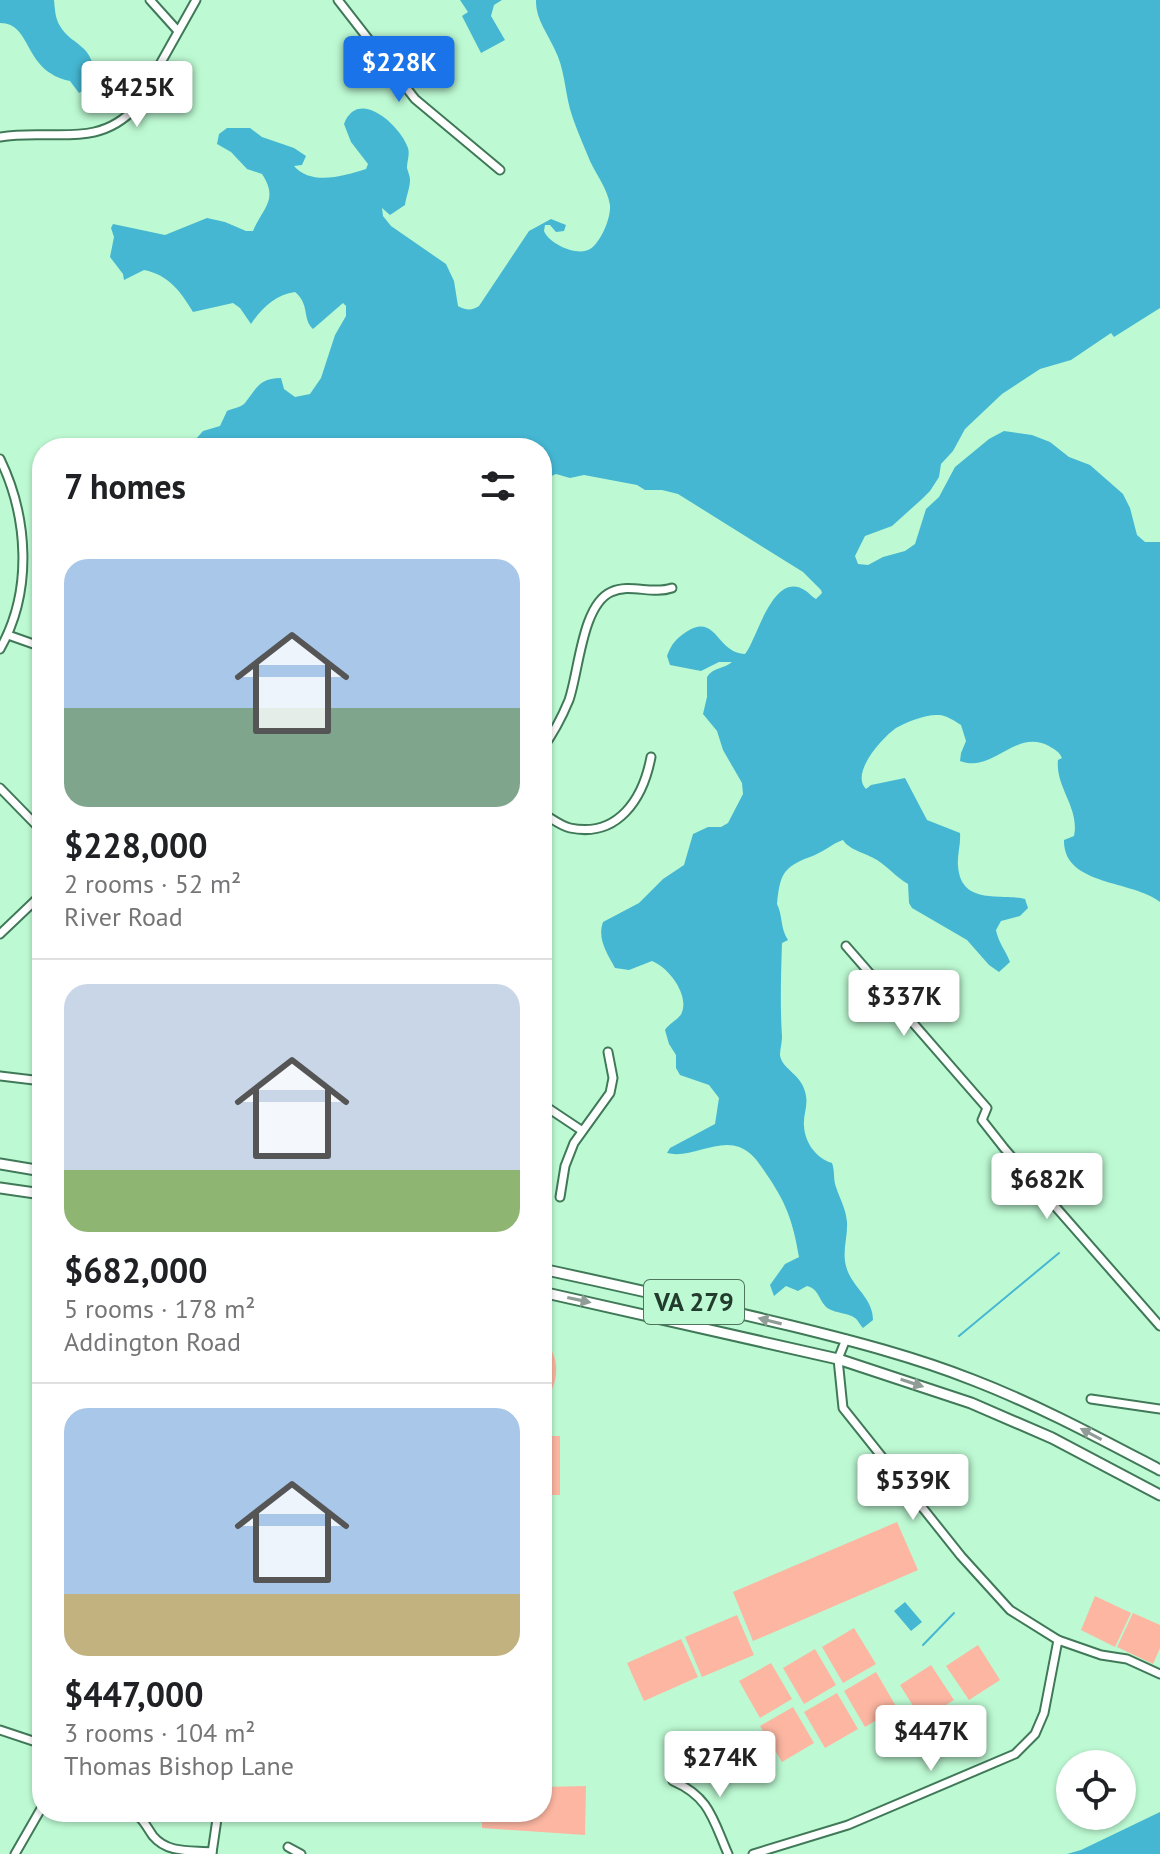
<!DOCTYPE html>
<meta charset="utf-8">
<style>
:root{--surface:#fff;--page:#f6f6f6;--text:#202124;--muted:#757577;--line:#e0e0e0;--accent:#1a73e8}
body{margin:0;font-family:"PT Sans",sans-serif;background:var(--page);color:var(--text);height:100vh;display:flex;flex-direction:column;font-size:30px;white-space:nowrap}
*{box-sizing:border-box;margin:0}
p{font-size:26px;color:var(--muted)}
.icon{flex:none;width:44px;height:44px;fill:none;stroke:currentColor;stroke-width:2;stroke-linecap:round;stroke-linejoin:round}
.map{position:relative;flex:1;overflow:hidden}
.drawer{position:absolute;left:32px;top:438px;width:520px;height:1384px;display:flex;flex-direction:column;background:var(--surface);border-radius:32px;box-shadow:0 2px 6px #0004}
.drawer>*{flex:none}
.controls{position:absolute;left:1056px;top:1750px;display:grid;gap:16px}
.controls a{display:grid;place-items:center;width:80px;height:80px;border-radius:50%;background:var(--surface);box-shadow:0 2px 6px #0004;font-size:40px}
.price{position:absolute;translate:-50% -68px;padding:0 18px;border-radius:8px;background:#fff;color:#222;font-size:26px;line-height:52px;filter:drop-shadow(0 2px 4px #0008)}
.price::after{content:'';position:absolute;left:50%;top:48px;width:24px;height:18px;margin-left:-12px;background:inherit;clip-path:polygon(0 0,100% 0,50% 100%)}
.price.selected{background:var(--accent);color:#fff}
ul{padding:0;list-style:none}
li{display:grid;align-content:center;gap:16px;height:424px;padding:0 32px}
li+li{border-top:2px solid var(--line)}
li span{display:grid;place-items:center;height:248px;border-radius:24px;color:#555}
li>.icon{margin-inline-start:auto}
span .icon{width:144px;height:144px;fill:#fffc;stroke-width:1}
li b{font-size:34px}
h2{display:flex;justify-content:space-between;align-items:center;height:96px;padding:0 32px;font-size:34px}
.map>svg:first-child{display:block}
.green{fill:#fcb6a2}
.water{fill:#45b7d2}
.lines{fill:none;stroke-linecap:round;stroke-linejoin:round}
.stream{stroke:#45b7d2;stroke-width:2}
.minor-casing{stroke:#407958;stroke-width:11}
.major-casing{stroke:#407958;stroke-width:13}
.minor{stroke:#fff;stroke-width:7}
.major{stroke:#fff;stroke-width:9}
.oneway{fill:#909d96}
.labels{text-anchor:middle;stroke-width:7;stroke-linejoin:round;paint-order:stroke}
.shield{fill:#bdfad3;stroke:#50745e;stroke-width:2}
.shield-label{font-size:26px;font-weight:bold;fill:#223b2c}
</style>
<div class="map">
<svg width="1160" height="1854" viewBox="0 0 1160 1854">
<rect width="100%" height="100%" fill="#bdfad3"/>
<g class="green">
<path d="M 542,1338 C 562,1356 560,1385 542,1405 L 542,1389 L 546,1378 Z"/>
<rect x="542" y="1436" width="18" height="59"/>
<path d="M 897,1522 L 918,1570 L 753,1641 L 733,1592 Z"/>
<path d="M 1095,1596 L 1131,1613 L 1115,1647 L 1081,1630 Z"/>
<path d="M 1133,1613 L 1160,1625 L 1160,1648 L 1153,1664 L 1117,1647 Z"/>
<path d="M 737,1615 L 754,1655 L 702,1677 L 685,1637 Z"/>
<path d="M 854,1628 L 876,1664 L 843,1683 L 822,1647 Z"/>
<path d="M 681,1639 L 698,1677 L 644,1701 L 627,1663 Z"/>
<path d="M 978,1645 L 1000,1680 L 969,1700 L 946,1666 Z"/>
<path d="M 815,1649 L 836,1685 L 804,1704 L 783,1668 Z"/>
<path d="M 771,1663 L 792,1699 L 760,1718 L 739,1681 Z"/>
<path d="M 931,1665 L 954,1700 L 922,1720 L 900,1685 Z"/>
<path d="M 876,1672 L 897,1708 L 865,1727 L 844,1691 Z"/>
<path d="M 837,1693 L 858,1729 L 825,1748 L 804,1712 Z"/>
<path d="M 793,1707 L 814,1743 L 782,1762 L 760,1726 Z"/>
<path d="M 586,1786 L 585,1835 L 482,1828 L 482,1812 L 542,1812 L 542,1787 Z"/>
</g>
<g class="water">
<path d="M 0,0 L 54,0 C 55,9 55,18 60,26 C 66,37 76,41 84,49 C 92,56 98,76 94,85 L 79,93 L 70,81 C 22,71 33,23 0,23 Z"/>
<path d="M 460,0 L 502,0 L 494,5 L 491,16 L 505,40 L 481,53 L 462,16 L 468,12 Z"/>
<path d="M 536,0 L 1160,0 L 1160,308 L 1114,337 L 1111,333 L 1071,360 L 1040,369 L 1002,394 L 965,429 L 953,451 L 941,464 L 939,477 L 930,491 L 922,499 L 892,526 L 865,536 L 855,556 L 858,564 L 868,565 L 883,557 L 905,551 L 915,544 L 926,509 L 939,497 L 955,467 L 989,439 L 1004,431 L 1032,435 L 1050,442 L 1069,457 L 1090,465 L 1123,494 L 1130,508 L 1137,535 L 1145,542 L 1160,542 L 1160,902 C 1133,880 1063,886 1064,840 L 1074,836 C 1080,808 1055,787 1058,760 L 1062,758 C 1059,751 1055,750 1049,746 C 1015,728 993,774 960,761 L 961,753 L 966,741 L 961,725 C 955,721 945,715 939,715 C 926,714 906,722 896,728 C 882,738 850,773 866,789 L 871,785 L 905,778 L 927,820 L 960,833 C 961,844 957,855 958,866 C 961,906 1001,893 1025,899 L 1028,908 L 1020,916 L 1001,921 L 996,930 C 998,942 1006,951 1010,962 L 999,972 L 989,965 L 967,940 L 912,908 L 909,903 L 908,884 C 896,877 888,867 877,860 C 866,853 849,850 843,840 C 833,843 822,853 810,857 C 782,867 780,876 777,904 C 783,916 780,928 788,940 L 782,943 C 781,975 780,1005 782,1037 C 782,1043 780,1049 780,1055 C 782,1070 803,1074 806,1096 C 808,1106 803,1116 804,1126 C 805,1143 816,1158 832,1163 C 835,1171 833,1179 836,1187 C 840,1199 846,1209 847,1222 C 848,1237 842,1251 846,1266 C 851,1287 873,1297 873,1320 L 863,1328 C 860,1325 858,1320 855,1318 C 848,1313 836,1313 829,1309 C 818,1302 821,1290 807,1286 L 798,1291 L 786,1286 L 774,1296 L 770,1285 L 785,1264 L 799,1257 C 793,1221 786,1202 765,1172 C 756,1158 746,1145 727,1145 C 707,1145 686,1158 667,1153 L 670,1148 L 715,1124 L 719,1098 L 709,1085 L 680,1075 L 676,1068 L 676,1055 L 669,1044 L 665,1030 C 669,1023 680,1019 682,1012 C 689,994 668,967 652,961 L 629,970 L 615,968 C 607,953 597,939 603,922 L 639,903 L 663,879 L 684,865 L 693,834 L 708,827 L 721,827 L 728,823 L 743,794 L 742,783 L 723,750 L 717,731 L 703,714 L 707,697 L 707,677 C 713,667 724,669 732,662 L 719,662 L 701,671 L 670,665 L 667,656 C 672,643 675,640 686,632 C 717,612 716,653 745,654 C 757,640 773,568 806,591 C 809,593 812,597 816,599 L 822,593 L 821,590 L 803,572 L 678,494 L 662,490 L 645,490 L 637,485 L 584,475 L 570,478 L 556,474 L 549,477 L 542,475 L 542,448 L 334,448 L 333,443 C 320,439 300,435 288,442 L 286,448 L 188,448 L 203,431 L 220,426 L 227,411 C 233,408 240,408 245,403 C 257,388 259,378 281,378 L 284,389 L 295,397 L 310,394 L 321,378 L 335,335 L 346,316 L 346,306 L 343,303 L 313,329 C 302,319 310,304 295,292 C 276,294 261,309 251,324 L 240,308 L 233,303 L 193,312 C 181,292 169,275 144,270 L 124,280 L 123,274 L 110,257 L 114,237 L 111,228 L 113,224 L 165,235 L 207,218 L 225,222 L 246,231 L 253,231 C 263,207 279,200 262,174 L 247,169 L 231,152 L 217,144 L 219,134 L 227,128 L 250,128 L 262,137 L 294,148 L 306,156 L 302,165 L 294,166 C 311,186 344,176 366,169 L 368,164 L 351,142 L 344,124 C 358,87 400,125 408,148 C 410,155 407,161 407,168 C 408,172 410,176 410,180 C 410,188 406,197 405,205 L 390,215 L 382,208 L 383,216 L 391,226 L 446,264 L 454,281 L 458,306 C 465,310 472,311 479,306 L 529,231 L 551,219 L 566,225 L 564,231 L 556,232 L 550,225 L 545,225 L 544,231 C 549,244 578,257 590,249 C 601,242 611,218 610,205 C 607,188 597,176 590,161 C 583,144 575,126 570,109 C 565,90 564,67 555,50 C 548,34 535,18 536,0 Z"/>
<path d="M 905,1602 L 922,1622 L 911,1631 L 894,1611 Z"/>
<path d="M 1160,1812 L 1160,1854 L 1067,1854 L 1081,1850 Z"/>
</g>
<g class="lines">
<g class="stream">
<path d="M 959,1336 L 1059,1253"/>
<path d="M 923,1645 L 954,1613"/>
</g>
<defs>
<g id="minor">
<path d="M 150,0 L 177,30"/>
<path d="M 338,0 L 415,99 L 500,170"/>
<path d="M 0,137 C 51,128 97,150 136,107 L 196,0"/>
<path d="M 0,459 C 28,517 33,591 0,649"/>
<path d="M 8,635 L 42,647"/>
<path d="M 542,749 C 553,734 562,717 569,700 C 579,671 582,605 611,592 C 630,583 652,595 672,588"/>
<path d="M 0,788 L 42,831"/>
<path d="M 542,813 C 551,818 561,826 570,828 C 618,838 643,799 651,757"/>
<path d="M 0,934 L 42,894"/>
<path d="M 846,946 L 987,1108 L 982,1120 L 1004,1148 L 1160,1326"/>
<path d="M 0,1076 L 42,1081"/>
<path d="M 542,1104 L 581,1130"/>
<path d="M 560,1197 L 565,1166 L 574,1143 L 610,1093 L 613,1078 L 608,1052"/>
<path d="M 846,1339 L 838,1359 L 843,1408 L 961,1556 L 1010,1610 L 1058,1640 L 1101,1655 L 1127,1659 L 1160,1674"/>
<path d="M 1091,1399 L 1160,1409"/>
<path d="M 0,1730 L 42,1744"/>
<path d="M 673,1781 C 710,1797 713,1820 728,1854"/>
<path d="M 132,1812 C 143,1818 146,1826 153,1836 C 168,1854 191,1850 212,1852"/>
<path d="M 288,1847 L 301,1854"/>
<path d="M 212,1853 L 218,1812"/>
<path d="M 15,1854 L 42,1807"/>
<path d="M 753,1854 L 848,1825 L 1015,1754 L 1035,1734 L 1044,1713 L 1058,1640"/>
</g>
<g id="major">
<path d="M 0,1164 L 42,1171"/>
<path d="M 0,1188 L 42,1194"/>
<path d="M 542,1269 C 626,1287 709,1306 792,1326 C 853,1341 915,1357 973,1380 C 1038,1405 1099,1438 1160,1470"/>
<path d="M 542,1292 L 838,1359 L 971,1403 L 1052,1438 L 1160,1495"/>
</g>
</defs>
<use href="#minor" class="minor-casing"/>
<use href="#major" class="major-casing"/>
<use href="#minor" class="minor"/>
<use href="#major" class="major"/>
</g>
<defs><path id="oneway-solid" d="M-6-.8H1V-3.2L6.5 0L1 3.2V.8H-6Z" transform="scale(2)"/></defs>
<g class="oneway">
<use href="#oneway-solid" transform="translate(579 1300) rotate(12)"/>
<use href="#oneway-solid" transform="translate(770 1321) rotate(-166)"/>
<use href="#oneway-solid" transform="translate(912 1383) rotate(18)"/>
<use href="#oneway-solid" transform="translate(1091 1434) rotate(-152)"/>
</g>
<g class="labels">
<rect class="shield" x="644" y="1280" width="100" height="44" rx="6"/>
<g class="shield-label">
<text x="694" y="1311">VA 279</text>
</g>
</g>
</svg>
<div class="controls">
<a><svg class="icon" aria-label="locate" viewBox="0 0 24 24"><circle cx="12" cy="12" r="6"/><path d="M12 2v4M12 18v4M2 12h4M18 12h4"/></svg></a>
</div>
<b class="price selected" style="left:399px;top:104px">$228K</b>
<b class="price" style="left:137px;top:129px">$425K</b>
<b class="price" style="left:904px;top:1038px">$337K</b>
<b class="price" style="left:1047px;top:1221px">$682K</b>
<b class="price" style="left:913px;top:1522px">$539K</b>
<b class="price" style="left:931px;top:1773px">$447K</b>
<b class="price" style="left:720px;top:1799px">$274K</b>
<section class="drawer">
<h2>7 homes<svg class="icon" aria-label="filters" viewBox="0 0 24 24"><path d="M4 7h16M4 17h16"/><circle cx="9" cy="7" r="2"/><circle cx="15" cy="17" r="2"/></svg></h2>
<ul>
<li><span style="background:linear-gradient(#a9c7e8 60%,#7fa58c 0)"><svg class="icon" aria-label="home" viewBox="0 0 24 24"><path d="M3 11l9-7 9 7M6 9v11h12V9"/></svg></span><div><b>$228,000</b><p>2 rooms · 52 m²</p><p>River Road</p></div></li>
<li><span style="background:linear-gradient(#c9d6e8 75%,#8fb573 0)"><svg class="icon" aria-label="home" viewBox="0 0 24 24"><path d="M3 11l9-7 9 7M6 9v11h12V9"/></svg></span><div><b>$682,000</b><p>5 rooms · 178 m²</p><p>Addington Road</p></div></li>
<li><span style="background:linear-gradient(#a9c7e8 75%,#c2b280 0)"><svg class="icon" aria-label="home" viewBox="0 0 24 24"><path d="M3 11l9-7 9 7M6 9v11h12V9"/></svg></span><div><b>$447,000</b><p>3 rooms · 104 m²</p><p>Thomas Bishop Lane</p></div></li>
</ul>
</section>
</div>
